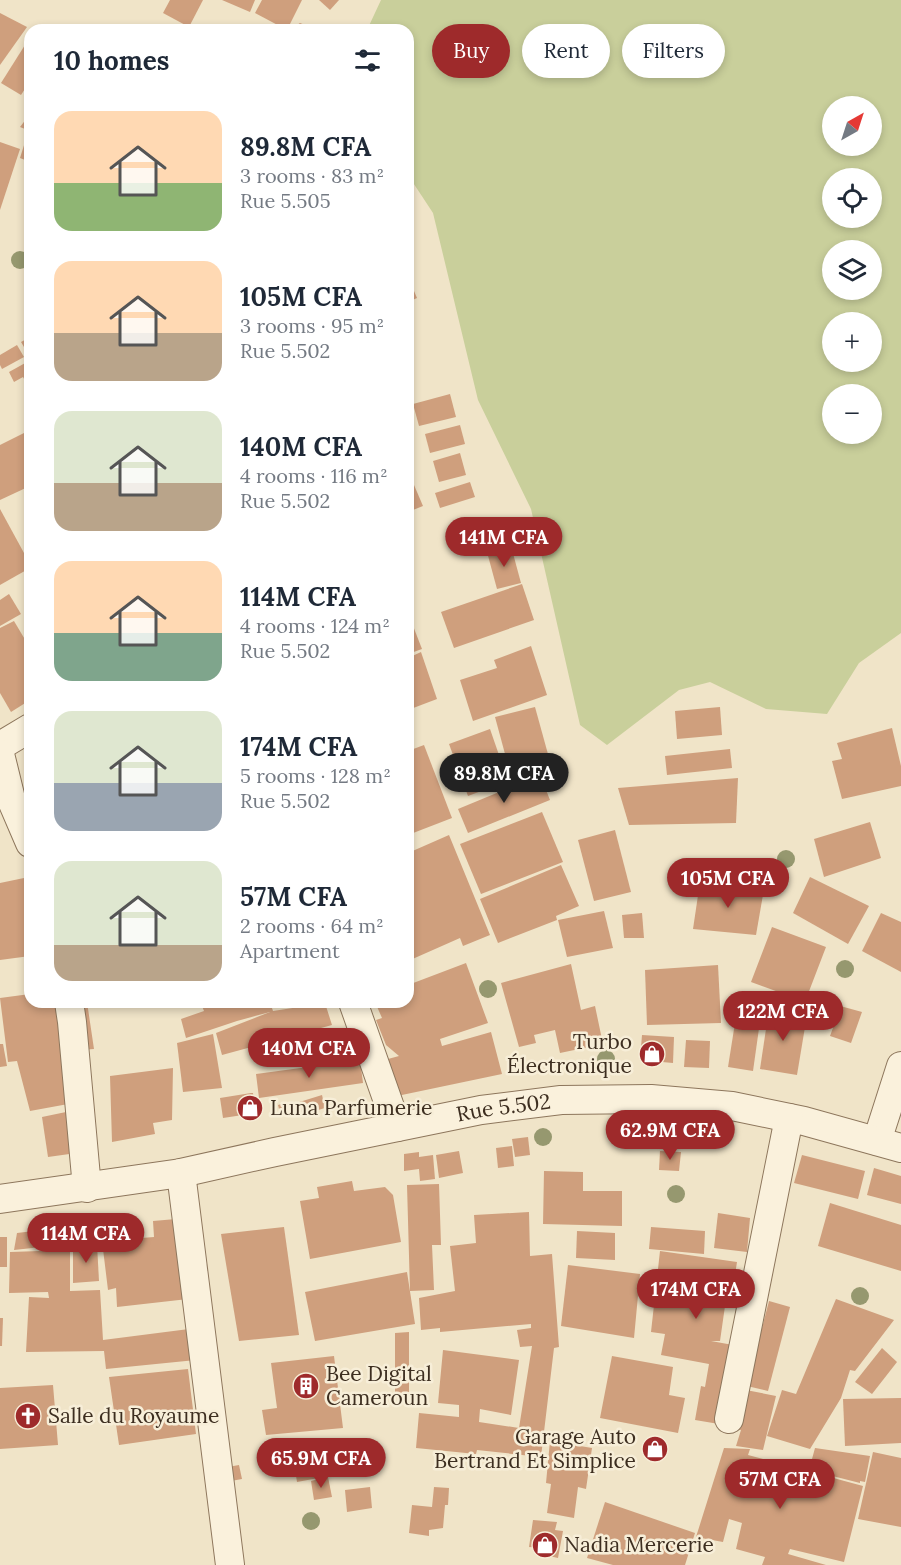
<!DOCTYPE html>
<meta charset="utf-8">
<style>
:root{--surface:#fff;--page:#f2f2f3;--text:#1f2937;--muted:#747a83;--accent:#9e2a2b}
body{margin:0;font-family:Lora,serif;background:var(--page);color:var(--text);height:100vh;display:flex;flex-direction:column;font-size:22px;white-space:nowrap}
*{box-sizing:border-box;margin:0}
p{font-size:20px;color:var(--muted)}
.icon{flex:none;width:33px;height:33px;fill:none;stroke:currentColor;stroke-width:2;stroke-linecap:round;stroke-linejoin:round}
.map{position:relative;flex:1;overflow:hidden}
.sheet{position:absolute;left:24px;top:24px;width:390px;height:984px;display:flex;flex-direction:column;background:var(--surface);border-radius:18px;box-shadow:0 3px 9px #0003}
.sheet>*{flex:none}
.banner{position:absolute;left:432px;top:24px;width:378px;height:54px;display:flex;gap:12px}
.needle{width:39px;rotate:39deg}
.tools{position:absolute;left:822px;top:96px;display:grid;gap:12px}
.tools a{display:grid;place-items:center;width:60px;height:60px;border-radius:50%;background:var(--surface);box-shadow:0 3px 9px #0003;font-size:30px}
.price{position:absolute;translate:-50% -51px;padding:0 14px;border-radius:21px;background:var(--accent);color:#fff;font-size:20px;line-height:39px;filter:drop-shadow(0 2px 3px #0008)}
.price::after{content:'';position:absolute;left:50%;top:36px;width:18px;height:14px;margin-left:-9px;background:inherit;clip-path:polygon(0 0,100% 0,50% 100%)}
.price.current{background:#222;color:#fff}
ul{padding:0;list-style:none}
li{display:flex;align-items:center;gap:18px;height:150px;padding:0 30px}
li span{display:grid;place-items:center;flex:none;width:168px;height:120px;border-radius:18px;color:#555}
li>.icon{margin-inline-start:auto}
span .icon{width:72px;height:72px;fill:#fffc;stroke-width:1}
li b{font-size:26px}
h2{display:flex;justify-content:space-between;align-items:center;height:72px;padding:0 30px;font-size:26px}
.pill{padding:0 21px;border-radius:27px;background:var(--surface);box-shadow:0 3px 9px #0003;font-size:21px;line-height:54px}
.pill.current{background:var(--accent);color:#fff}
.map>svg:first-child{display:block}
.green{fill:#c9cf9b;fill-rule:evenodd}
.building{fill:#cf9f7d}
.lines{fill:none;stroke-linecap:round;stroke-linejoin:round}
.minor-casing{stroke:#8d765c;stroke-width:30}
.minor{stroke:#faf1dc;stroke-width:28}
.tree{fill:#96986f}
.labels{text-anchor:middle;stroke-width:5;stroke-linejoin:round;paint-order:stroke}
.poi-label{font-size:21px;fill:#3d2e20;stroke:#f7eed8;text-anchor:start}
.street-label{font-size:21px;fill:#3d2e20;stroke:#f7eed8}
</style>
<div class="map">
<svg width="901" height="1565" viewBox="0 0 901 1565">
<rect width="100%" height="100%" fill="#f0e4c8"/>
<path class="green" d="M 381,0 L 901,0 L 901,633 L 859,663 L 827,714 L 766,709 L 710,682 L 679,690 L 607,745 L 580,725 L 531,509 L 478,400 L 433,213 L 408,175 L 408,30 L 367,30 ZM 832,106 L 872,106 L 872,146 L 832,146 ZM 832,178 L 872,178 L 872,218 L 832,218 ZM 832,250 L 872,250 L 872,290 L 832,290 ZM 832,322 L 872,322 L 872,362 L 832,362 ZM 832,394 L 872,394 L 872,434 L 832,434 Z"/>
<g class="building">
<path d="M 170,0 L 203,0 L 189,27 L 163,13 Z"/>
<path d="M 222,0 L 255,0 L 250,12 Z"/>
<path d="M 262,0 L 302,0 L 287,30 L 255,13 Z"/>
<path d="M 319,0 L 339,0 L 330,10 Z"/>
<path d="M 0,13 L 27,27 L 0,65 Z"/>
<path d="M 300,23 L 317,30 L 290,30 Z"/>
<path d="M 30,37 L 30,81 L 21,95 L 1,83 Z"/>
<path d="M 30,114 L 30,131 L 20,127 Z"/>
<path d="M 0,142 L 20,149 L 0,210 Z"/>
<path d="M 25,142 L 30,143 L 30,162 L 20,158 Z"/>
<path d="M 408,277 L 417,298 L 408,302 Z"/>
<path d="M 30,337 L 30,357 L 21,342 Z"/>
<path d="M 17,345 L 24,357 L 2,369 L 0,365 L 0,355 Z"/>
<path d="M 27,362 L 30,368 L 30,390 L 23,377 L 14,382 L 9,372 Z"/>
<path d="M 450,394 L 456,417 L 419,426 L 413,404 Z"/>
<path d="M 460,425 L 465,444 L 430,453 L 425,434 Z"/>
<path d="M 30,430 L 30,486 L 0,500 L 0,445 Z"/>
<path d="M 460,453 L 466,475 L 439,482 L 433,461 Z"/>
<path d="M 408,471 L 423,506 L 408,512 Z"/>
<path d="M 470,482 L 475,497 L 440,508 L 435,493 Z"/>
<path d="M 0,509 L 30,564 L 30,568 L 0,585 Z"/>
<path d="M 511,546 L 521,583 L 497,589 L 487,552 Z"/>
<path d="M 522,584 L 534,620 L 454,648 L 441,612 Z"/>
<path d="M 9,594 L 21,614 L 0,626 L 0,600 Z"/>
<path d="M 408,613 L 422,649 L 408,654 Z"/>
<path d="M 14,621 L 30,648 L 30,700 L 11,712 L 0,693 L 0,628 Z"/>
<path d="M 531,646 L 547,695 L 473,721 L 460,680 L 497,668 L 494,660 Z"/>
<path d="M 421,652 L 437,699 L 408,710 L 408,658 Z"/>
<path d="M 535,707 L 551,765 L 511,776 L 495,717 Z"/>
<path d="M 720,707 L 722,735 L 677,739 L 675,711 Z"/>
<path d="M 892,728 L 901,766 L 901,786 L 842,799 L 832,761 L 842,759 L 837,743 Z"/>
<path d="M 490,729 L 508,781 L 468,796 L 449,744 Z"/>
<path d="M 424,745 L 452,818 L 408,835 L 408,751 Z"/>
<path d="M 730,749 L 732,768 L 667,775 L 665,756 Z"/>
<path d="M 540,775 L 550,800 L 468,833 L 458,809 Z"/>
<path d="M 738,778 L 736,823 L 629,825 L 618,788 Z"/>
<path d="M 542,812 L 563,862 L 481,894 L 460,844 Z"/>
<path d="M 870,822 L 881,858 L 824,877 L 814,839 Z"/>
<path d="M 615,830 L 631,892 L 594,901 L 578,840 Z"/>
<path d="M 449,835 L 490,935 L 463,946 L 460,938 L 408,961 L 408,853 Z"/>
<path d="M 561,865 L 579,906 L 556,916 L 557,920 L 498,943 L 480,899 Z"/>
<path d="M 810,877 L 869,906 L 848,944 L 793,913 Z"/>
<path d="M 24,878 L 30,897 L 30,956 L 0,960 L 0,883 Z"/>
<path d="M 700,882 L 764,889 L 756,935 L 693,929 Z"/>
<path d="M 604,911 L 613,948 L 567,957 L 558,920 Z"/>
<path d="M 642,913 L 644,938 L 624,938 L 622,915 Z"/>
<path d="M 881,913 L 901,922 L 901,972 L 862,951 Z"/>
<path d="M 772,927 L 826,947 L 803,1007 L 782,998 L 784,994 L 751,982 Z"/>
<path d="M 466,963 L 488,1023 L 440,1039 L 442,1046 L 491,1032 L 502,1074 L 397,1096 L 388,1059 L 399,1056 L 386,1045 L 376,1020 L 382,1018 L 375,1002 L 408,1002 L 408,985 Z"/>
<path d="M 571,964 L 581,1010 L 595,1006 L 603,1044 L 560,1053 L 555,1030 L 534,1035 L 536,1043 L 519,1047 L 501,983 Z"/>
<path d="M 718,965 L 721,1023 L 647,1025 L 645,970 Z"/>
<path d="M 30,994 L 30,1002 L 87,1002 L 94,1049 L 81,1050 L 90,1100 L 30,1111 L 17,1061 L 8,1062 L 0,998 Z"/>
<path d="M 211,1002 L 270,1002 L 273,1011 L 325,1003 L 332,1025 L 222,1055 L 216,1033 L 270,1012 L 237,1021 L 186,1038 L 181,1019 L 204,1011 L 202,1006 Z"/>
<path d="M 738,1004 L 762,1007 L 753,1071 L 728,1067 Z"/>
<path d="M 833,1004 L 862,1012 L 851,1043 L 830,1036 L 834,1025 L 827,1023 Z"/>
<path d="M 769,1009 L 807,1015 L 797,1075 L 760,1069 Z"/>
<path d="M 213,1034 L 222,1088 L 183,1092 L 177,1043 Z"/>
<path d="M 642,1035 L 674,1037 L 673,1063 L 640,1060 Z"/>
<path d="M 686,1040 L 710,1041 L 709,1068 L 684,1067 Z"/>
<path d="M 0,1044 L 3,1044 L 7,1066 L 0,1067 Z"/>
<path d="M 360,1060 L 363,1083 L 259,1098 L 256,1074 Z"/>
<path d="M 173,1068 L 172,1120 L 153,1123 L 155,1134 L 112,1142 L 110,1076 Z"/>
<path d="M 251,1093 L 253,1093 L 256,1113 L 223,1118 L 220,1098 Z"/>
<path d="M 322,1095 L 325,1108 L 297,1116 L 293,1104 Z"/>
<path d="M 285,1103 L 287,1112 L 280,1113 L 278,1105 Z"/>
<path d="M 90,1107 L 98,1150 L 48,1157 L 42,1117 Z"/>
<path d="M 528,1137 L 530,1155 L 515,1157 L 512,1139 Z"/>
<path d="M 512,1146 L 514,1166 L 498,1168 L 496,1148 Z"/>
<path d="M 459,1151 L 463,1173 L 439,1178 L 436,1155 Z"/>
<path d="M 660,1151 L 681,1152 L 679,1171 L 659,1170 Z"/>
<path d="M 419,1152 L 419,1157 L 433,1155 L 435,1179 L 420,1181 L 419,1169 L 404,1171 L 404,1154 Z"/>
<path d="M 802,1155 L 865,1171 L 858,1199 L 794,1183 Z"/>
<path d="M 874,1168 L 901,1176 L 901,1204 L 867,1195 Z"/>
<path d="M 544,1171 L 583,1172 L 583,1191 L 622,1191 L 622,1226 L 543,1224 Z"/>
<path d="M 352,1181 L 354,1191 L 385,1187 L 393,1195 L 401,1242 L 310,1259 L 300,1201 L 319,1198 L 317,1187 Z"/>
<path d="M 439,1184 L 441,1245 L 432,1245 L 434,1290 L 410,1291 L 407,1185 Z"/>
<path d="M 830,1203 L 901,1225 L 901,1271 L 818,1246 Z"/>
<path d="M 529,1212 L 530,1256 L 552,1254 L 559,1347 L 554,1348 L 541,1457 L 477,1450 L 476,1454 L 416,1448 L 419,1413 L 459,1417 L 459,1405 L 438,1403 L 443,1350 L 519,1360 L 511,1415 L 480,1409 L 479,1422 L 519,1428 L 532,1346 L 520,1347 L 517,1330 L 531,1328 L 531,1324 L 440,1332 L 440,1328 L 421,1330 L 419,1298 L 455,1291 L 450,1246 L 476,1243 L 474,1215 Z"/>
<path d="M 718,1213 L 750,1218 L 747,1252 L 714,1248 Z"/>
<path d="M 176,1219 L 188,1299 L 117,1307 L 116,1288 L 108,1290 L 103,1249 L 130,1247 L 129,1239 L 154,1237 L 153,1221 Z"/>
<path d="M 97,1221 L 99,1237 L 77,1240 L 74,1224 Z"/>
<path d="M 67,1227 L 69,1244 L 14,1250 L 17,1233 Z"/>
<path d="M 284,1227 L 299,1335 L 239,1341 L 221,1234 Z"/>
<path d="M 651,1227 L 705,1231 L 704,1254 L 649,1249 Z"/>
<path d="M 577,1231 L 615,1233 L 615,1260 L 576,1258 Z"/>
<rect x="0" y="1237" width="7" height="30"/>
<path d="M 97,1244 L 99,1281 L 73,1283 L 73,1247 Z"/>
<path d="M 70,1250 L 70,1291 L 100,1290 L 103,1340 L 189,1329 L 206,1359 L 106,1369 L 104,1351 L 26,1352 L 29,1297 L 49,1298 L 48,1292 L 9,1293 L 10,1252 Z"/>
<path d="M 660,1251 L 737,1262 L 730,1307 L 725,1306 L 720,1341 L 711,1341 L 733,1345 L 719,1424 L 695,1420 L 701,1386 L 705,1387 L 709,1364 L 661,1355 L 665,1334 L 651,1332 Z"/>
<path d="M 568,1265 L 640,1274 L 634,1338 L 561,1326 Z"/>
<path d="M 407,1272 L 415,1324 L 315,1341 L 305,1292 Z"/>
<path d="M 836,1299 L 894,1320 L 855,1371 L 850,1370 L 841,1398 L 810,1449 L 767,1436 L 782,1390 L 796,1394 Z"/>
<path d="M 769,1301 L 790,1307 L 768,1391 L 747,1386 Z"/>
<path d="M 0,1318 L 3,1318 L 2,1346 L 0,1346 Z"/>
<path d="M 409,1332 L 409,1394 L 395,1396 L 395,1333 Z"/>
<path d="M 882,1348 L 897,1362 L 872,1394 L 855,1382 Z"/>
<path d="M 334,1356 L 343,1428 L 266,1435 L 262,1410 L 277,1408 L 271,1363 Z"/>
<path d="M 612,1356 L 673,1367 L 669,1395 L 685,1398 L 678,1433 L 600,1418 Z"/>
<path d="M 188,1369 L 196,1434 L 119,1445 L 109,1377 Z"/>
<path d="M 53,1385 L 58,1445 L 0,1449 L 0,1388 Z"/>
<path d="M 746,1390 L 776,1396 L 763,1450 L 736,1446 L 741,1430 L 736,1429 Z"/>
<path d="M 901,1398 L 901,1443 L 845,1446 L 843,1399 Z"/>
<path d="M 352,1441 L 356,1471 L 297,1482 L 292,1451 Z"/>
<path d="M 550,1441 L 592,1448 L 586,1489 L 578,1487 L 574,1518 L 547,1513 L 551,1484 L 546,1483 Z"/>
<path d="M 724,1448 L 750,1449 L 748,1455 L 863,1486 L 844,1562 L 790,1549 L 788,1554 L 826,1565 L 762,1565 L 765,1557 L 736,1549 L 742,1523 L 729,1519 L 723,1542 L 696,1537 Z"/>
<path d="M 815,1448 L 870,1456 L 865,1482 L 860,1481 L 860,1483 L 809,1470 Z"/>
<path d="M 873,1452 L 901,1458 L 901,1527 L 858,1519 Z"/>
<path d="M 239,1465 L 242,1479 L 231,1481 L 228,1467 Z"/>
<path d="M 328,1477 L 332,1497 L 314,1500 L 311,1481 Z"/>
<path d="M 370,1487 L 372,1508 L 347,1512 L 345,1490 Z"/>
<path d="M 434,1487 L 449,1488 L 448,1505 L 445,1505 L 443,1528 L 429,1530 L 429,1536 L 409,1533 L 412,1505 L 432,1507 Z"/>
<path d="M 605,1502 L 695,1533 L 685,1565 L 613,1565 L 587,1558 Z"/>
<path d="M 533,1520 L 557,1522 L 555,1530 L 563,1531 L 558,1558 L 540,1554 L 541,1548 L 529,1547 Z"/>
</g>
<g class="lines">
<defs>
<g id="minor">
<path d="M 0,746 L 30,728"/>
<path d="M 0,754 L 11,799 L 30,843"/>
<path d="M 69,1002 L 72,1022 L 87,1188"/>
<path d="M 353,1002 L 397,1127"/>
<path d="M 877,1141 L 901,1066"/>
<path d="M 181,1173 L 230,1565"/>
<path id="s1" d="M 0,1199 L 181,1173 L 275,1152 L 481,1110 L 561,1100 L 651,1099 L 732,1106 L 804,1121 L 901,1148"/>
<path d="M 729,1419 L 789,1118"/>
</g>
</defs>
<use href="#minor" class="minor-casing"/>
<use href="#minor" class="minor"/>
</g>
<g class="tree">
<circle cx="20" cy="260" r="9"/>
<circle cx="786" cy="859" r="9"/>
<circle cx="845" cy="969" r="9"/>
<circle cx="488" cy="989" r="9"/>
<circle cx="606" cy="1059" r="9"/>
<circle cx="543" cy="1137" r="9"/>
<circle cx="676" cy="1194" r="9"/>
<circle cx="860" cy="1296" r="9"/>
<circle cx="311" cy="1521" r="9"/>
</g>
<defs>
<symbol id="shop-disc" viewBox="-11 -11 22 22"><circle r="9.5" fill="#9e2a2b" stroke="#f7eed8"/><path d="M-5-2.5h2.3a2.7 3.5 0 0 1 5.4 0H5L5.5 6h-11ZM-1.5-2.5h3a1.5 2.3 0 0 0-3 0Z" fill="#fff"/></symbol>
<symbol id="building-disc" viewBox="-11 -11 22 22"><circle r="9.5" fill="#9e2a2b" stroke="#f7eed8"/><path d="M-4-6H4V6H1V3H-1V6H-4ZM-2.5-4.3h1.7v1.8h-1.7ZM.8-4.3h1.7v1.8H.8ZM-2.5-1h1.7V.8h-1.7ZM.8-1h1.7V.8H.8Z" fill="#fff"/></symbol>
<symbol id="church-disc" viewBox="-11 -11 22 22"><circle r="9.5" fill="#9e2a2b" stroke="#f7eed8"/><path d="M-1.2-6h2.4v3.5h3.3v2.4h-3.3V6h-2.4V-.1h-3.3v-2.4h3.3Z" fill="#fff"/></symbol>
</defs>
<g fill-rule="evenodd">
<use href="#shop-disc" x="637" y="1039" width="30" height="30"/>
<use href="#shop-disc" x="235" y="1093" width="30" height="30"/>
<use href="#building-disc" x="291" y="1371" width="30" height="30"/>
<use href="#church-disc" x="13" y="1401" width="30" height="30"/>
<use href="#shop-disc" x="640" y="1434" width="30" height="30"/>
<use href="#shop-disc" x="530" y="1530" width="30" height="30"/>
</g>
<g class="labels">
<g class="poi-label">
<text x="632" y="1049" text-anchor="end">Turbo<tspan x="632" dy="24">Électronique</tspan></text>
<text x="270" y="1115">Luna Parfumerie</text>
<text x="326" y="1381">Bee Digital<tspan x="326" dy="24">Cameroun</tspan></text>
<text x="48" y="1423">Salle du Royaume</text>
<text x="636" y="1444" text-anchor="end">Garage Auto<tspan x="636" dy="24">Bertrand Et Simplice</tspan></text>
<text x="564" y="1552">Nadia Mercerie</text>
</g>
<g class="street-label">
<text dy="7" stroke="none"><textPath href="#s1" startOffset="512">Rue 5.502</textPath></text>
</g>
</g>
</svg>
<div class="tools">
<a><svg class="needle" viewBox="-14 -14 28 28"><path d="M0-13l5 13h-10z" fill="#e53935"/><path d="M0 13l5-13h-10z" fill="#747a83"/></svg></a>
<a><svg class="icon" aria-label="locate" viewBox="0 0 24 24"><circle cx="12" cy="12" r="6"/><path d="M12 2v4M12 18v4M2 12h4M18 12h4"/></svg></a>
<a><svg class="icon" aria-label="layers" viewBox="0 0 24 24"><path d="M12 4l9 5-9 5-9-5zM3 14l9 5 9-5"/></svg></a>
<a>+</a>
<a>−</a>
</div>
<b class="price" style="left:504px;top:568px">141M CFA</b>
<b class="price current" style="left:504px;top:804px">89.8M CFA</b>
<b class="price" style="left:728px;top:909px">105M CFA</b>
<b class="price" style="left:783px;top:1042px">122M CFA</b>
<b class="price" style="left:309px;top:1079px">140M CFA</b>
<b class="price" style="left:670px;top:1161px">62.9M CFA</b>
<b class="price" style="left:86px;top:1264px">114M CFA</b>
<b class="price" style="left:696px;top:1320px">174M CFA</b>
<b class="price" style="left:321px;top:1489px">65.9M CFA</b>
<b class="price" style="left:780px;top:1510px">57M CFA</b>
<div class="banner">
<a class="pill current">Buy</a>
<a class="pill">Rent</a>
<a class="pill">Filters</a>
</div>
<section class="sheet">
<h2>10 homes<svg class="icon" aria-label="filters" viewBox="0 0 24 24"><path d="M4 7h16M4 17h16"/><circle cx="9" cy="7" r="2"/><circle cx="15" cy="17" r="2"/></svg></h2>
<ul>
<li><span style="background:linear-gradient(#ffd9b3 60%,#8fb573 0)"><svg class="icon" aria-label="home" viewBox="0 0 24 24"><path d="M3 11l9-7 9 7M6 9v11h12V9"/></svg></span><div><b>89.8M CFA</b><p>3 rooms · 83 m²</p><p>Rue 5.505</p></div></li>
<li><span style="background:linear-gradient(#ffd9b3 60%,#b9a48a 0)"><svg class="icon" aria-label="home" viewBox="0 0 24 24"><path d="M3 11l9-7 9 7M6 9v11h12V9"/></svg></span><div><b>105M CFA</b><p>3 rooms · 95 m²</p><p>Rue 5.502</p></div></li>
<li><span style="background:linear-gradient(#dfe7d0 60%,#b9a48a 0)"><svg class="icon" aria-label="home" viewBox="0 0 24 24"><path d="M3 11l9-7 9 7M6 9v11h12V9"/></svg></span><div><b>140M CFA</b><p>4 rooms · 116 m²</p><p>Rue 5.502</p></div></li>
<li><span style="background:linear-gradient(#ffd9b3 60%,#7fa58c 0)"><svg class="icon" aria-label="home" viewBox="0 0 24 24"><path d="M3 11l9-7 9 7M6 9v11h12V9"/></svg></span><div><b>114M CFA</b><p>4 rooms · 124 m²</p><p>Rue 5.502</p></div></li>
<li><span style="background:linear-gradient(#dfe7d0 60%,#9aa5b1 0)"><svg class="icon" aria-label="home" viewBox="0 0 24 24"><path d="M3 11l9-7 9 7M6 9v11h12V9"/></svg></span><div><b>174M CFA</b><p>5 rooms · 128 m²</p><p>Rue 5.502</p></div></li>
<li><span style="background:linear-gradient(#dfe7d0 70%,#b9a48a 0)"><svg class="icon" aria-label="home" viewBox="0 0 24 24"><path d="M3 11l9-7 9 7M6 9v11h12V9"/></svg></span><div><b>57M CFA</b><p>2 rooms · 64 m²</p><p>Apartment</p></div></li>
</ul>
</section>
</div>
